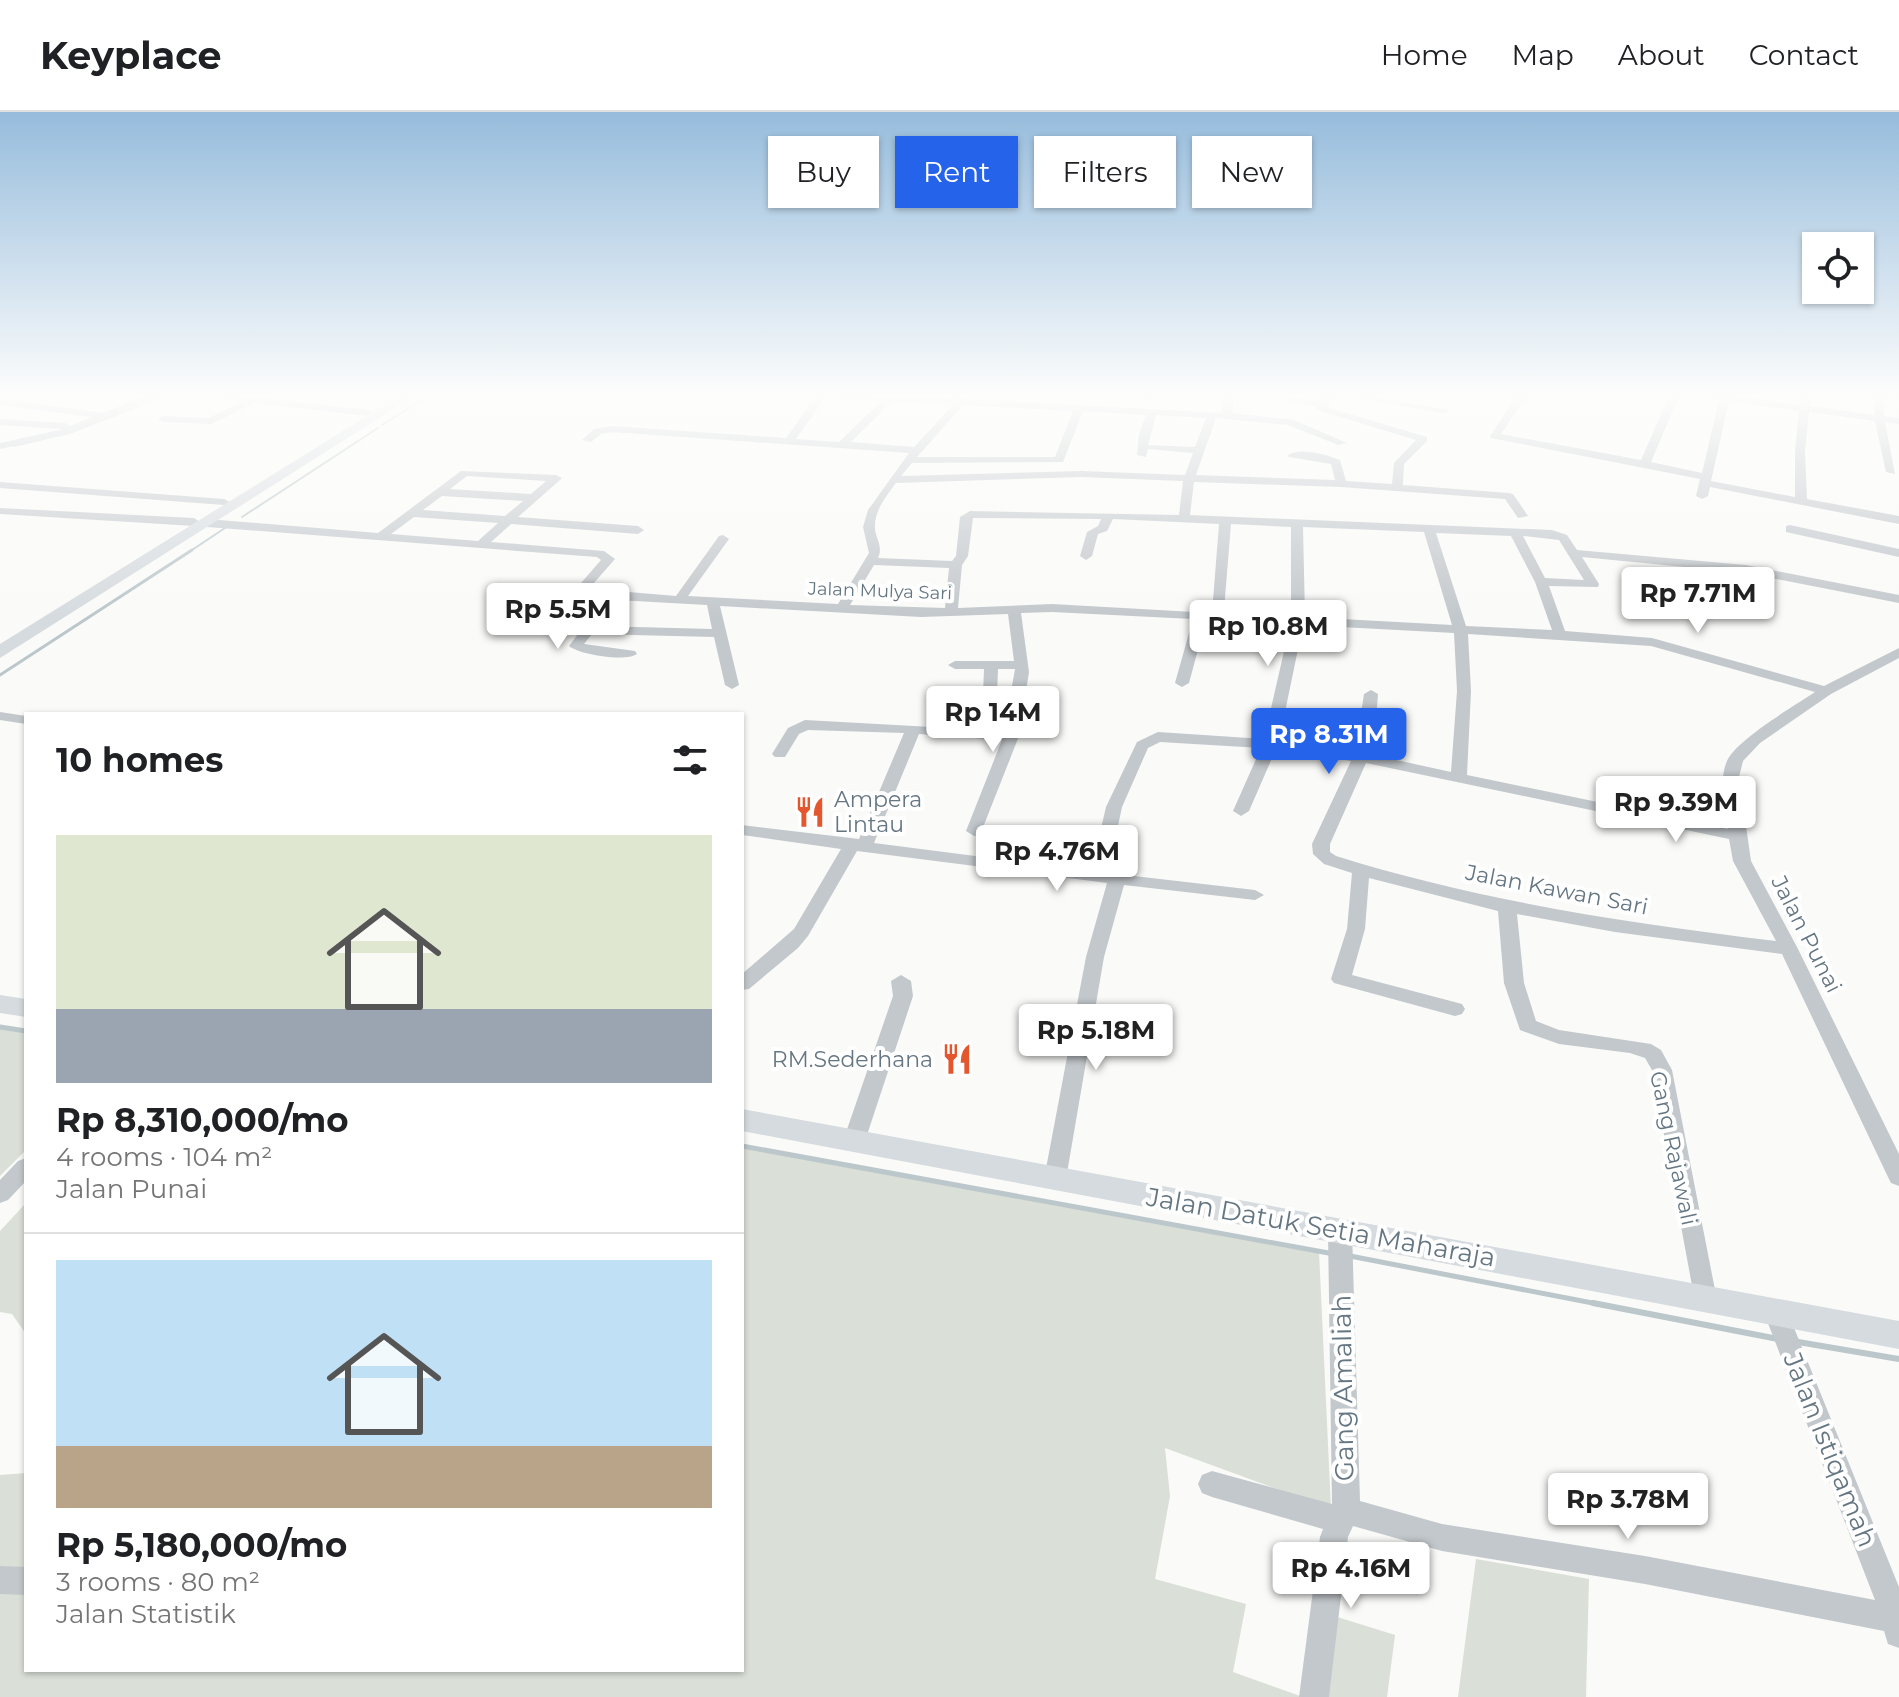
<!DOCTYPE html>
<meta charset="utf-8">
<style>
:root{--surface:#fff;--page:#f6f6f6;--text:#202124;--muted:#757577;--line:#e0e0e0;--accent:#2563eb}
body{margin:0;font-family:Montserrat,sans-serif;background:var(--page);color:var(--text);height:100vh;display:flex;flex-direction:column;font-size:30px;white-space:nowrap}
*{box-sizing:border-box;margin:0}
p{font-size:26px;color:var(--muted)}
.icon{flex:none;width:44px;height:44px;fill:none;stroke:currentColor;stroke-width:2;stroke-linecap:round;stroke-linejoin:round}
.map{position:relative;flex:1;overflow:hidden}
.panel{position:absolute;left:24px;top:600px;width:720px;height:960px;display:flex;flex-direction:column;background:var(--surface);border-radius:0px;box-shadow:0 2px 6px #0004}
.panel>*{flex:none}
.guide{position:absolute;left:768px;top:24px;width:760px;height:72px;display:flex;gap:16px}
.fabs{position:absolute;left:1802px;top:120px;display:grid;gap:16px}
.fabs a{display:grid;place-items:center;width:72px;height:72px;border-radius:0px;background:var(--surface);box-shadow:0 2px 6px #0004;font-size:40px}
.price{position:absolute;translate:-50% -68px;padding:0 18px;border-radius:8px;background:#fff;color:#222;font-size:26px;line-height:52px;filter:drop-shadow(0 2px 4px #0008)}
.price::after{content:'';position:absolute;left:50%;top:48px;width:24px;height:18px;margin-left:-12px;background:inherit;clip-path:polygon(0 0,100% 0,50% 100%)}
.price.on{background:var(--accent);color:#fff}
ul{padding:0;list-style:none}
li{display:grid;align-content:center;gap:16px;height:424px;padding:0 32px}
li+li{border-top:2px solid var(--line)}
li span{display:grid;place-items:center;height:248px;border-radius:0px;color:#555}
li>.icon{margin-inline-start:auto}
span .icon{width:144px;height:144px;fill:#fffc;stroke-width:1}
li b{font-size:34px}
h2{display:flex;justify-content:space-between;align-items:center;height:96px;padding:0 32px;font-size:34px}
.chip{padding:0 28px;border-radius:0px;background:var(--surface);box-shadow:0 2px 6px #0004;font-size:28px;line-height:72px}
.chip.on{background:var(--accent);color:#fff}
header{display:flex;align-items:center;gap:48px;box-sizing:border-box;height:112px;padding:0 40px;background:var(--surface);border-bottom:2px solid var(--line)}
header strong{font-size:38px}
nav{display:flex;gap:44px;margin-inline-start:auto;font-size:28px}
.map>svg:first-child{display:block}
.green{fill:#dadfd7}
.lines{fill:none;stroke-linecap:round;stroke-linejoin:round}
.stream-far3{stroke:#bbc7cb;stroke-width:2}
.stream-far2{stroke:#bbc7cb;stroke-width:3}
.stream-far1{stroke:#bbc7cb;stroke-width:5}
.stream{stroke:#bbc7cb;stroke-width:6}
.minor{fill:#c3c8cc;fill-rule:evenodd}
.major{fill:#d6dbdf;fill-rule:evenodd}
.labels{text-anchor:middle;stroke-width:8;stroke-linejoin:round;paint-order:stroke}
.far-street-label{font-size:18px;fill:#657683;stroke:#fff}
.poi-label{font-size:22px;fill:#657683;stroke:#fff;text-anchor:start}
.street-label{font-size:22px;fill:#657683;stroke:#fff}
.near-street-label{font-size:26px;fill:#657683;stroke:#fff}
</style>
<header>
<strong>Keyplace</strong>
<nav><a>Home</a><a>Map</a><a>About</a><a>Contact</a></nav>
</header>
<div class="map">
<svg width="1899" height="1585" viewBox="0 0 1899 1585">
<rect width="100%" height="100%" fill="#fafaf8"/>
<g class="green">
<path d="M 0,915 L 26,919 L 26,1038 L 0,1064 Z"/>
<path d="M 742,1034 L 1319,1140 L 1331,1397 L 1165,1336 L 1170,1384 L 1155,1467 L 1246,1492 L 1233,1560 L 1303,1585 L 0,1585 L 0,1363 L 26,1361 L 26,1558 L 742,1558 Z"/>
<path d="M 26,1091 L 26,1222 L 12,1202 L 0,1200 L 0,1119 Z"/>
<path d="M 1476,1447 L 1589,1467 L 1586,1585 L 1458,1585 Z"/>
<path d="M 1318,1499 L 1395,1523 L 1387,1585 L 1308,1585 Z"/>
</g>
<g class="lines">
<g class="stream-far3">
<path d="M 382,313 L 428,284"/>
<path d="M 14,334 L 72,320 L 164,284"/>
<path d="M 242,405 L 378,316"/>
<path d="M 189,440 L 225,416"/>
</g>
<path class="stream-far2" d="M 0,563 L 192,438"/>
<g class="stream-far1">
<path d="M 0,915 L 26,919"/>
<path d="M 742,1034 L 1334,1142"/>
<path d="M 1350,1144 L 1603,1193"/>
</g>
<g class="stream">
<path d="M 1593,1191 L 1778,1227"/>
<path d="M 1798,1230 L 1899,1247"/>
</g>
<g class="minor">
<path d="M 145,284 L 158,284 L 66,323 L 0,337 L 0,331 L 63,317 L 0,313 L 0,307 L 65,311 L 70,314 L 92,305 L 0,293 L 0,287 L 103,301 Z"/>
<path d="M 208,284 L 253,285 L 369,298 L 374,301 L 369,304 L 254,291 L 211,312 L 163,310 L 158,307 L 163,304 L 209,306 L 241,290 Z"/>
<path d="M 816,284 L 826,284 L 796,327 L 839,330 L 881,289 L 843,287 L 838,284 L 951,287 L 958,284 L 963,287 L 1222,301 L 1224,284 L 1234,284 L 1232,301 L 1294,308 L 1347,331 L 1338,333 L 1288,313 L 1216,306 L 1196,363 L 1335,368 L 1331,352 L 1289,345 L 1288,343 C 1301,335 1325,342 1340,348 L 1346,369 L 1392,372 L 1394,351 L 1416,328 L 1317,298 L 1316,294 L 1265,284 L 1320,289 L 1324,284 L 1334,284 L 1326,295 L 1427,325 L 1427,329 L 1404,352 L 1403,373 L 1509,381 L 1513,382 L 1528,404 L 1518,406 L 1505,387 L 1341,375 L 1194,370 L 1190,403 L 1552,418 L 1567,423 L 1577,438 L 1746,453 L 1899,483 L 1899,491 L 1746,461 L 1582,445 L 1599,472 L 1598,475 L 1549,474 L 1565,519 L 1652,526 L 1824,574 L 1899,536 L 1899,546 L 1831,582 L 1760,631 L 1743,649 L 1739,665 L 1751,749 L 1798,837 L 1899,1042 L 1899,1074 L 1891,1071 L 1888,1065 L 1782,842 L 1615,820 L 1517,802 L 1524,871 L 1536,909 L 1559,918 L 1651,932 L 1661,938 L 1672,958 L 1717,1188 L 1714,1195 L 1705,1198 L 1696,1195 L 1652,958 L 1645,946 L 1630,941 L 1559,932 L 1520,918 L 1504,871 L 1498,799 L 1369,766 L 1365,817 L 1352,863 L 1462,892 L 1465,897 L 1462,902 L 1455,904 L 1334,871 L 1331,867 L 1347,817 L 1352,761 L 1324,752 L 1313,742 L 1312,732 L 1351,649 L 1276,637 L 1249,699 L 1241,704 L 1233,699 L 1261,636 L 1160,630 L 1148,636 L 1122,695 L 1108,761 L 1255,778 L 1264,783 L 1255,788 L 1124,773 L 1104,845 L 1066,1067 L 1063,1073 L 1055,1076 L 1047,1073 L 1044,1067 L 1086,845 L 1107,771 L 857,739 L 808,824 L 798,836 L 749,877 L 742,878 L 742,862 L 794,817 L 841,737 L 742,723 L 742,713 L 859,727 L 904,621 L 808,618 L 799,622 L 785,645 L 775,645 L 772,642 L 788,616 L 805,608 L 1004,619 L 1015,557 L 998,557 L 997,583 L 990,587 L 983,583 L 984,557 L 955,557 L 948,553 L 955,549 L 1014,549 L 1008,502 L 921,505 L 720,494 L 739,573 L 732,577 L 725,573 L 714,525 L 592,522 L 584,532 L 635,539 L 637,542 C 626,550 580,543 569,534 L 604,487 L 580,480 L 581,471 L 601,448 L 597,445 L 207,415 L 201,411 L 207,407 L 378,421 L 461,359 L 556,363 L 562,366 L 560,368 L 518,405 L 638,414 L 644,418 L 638,422 L 511,412 L 491,430 L 604,439 L 615,447 L 593,472 L 593,477 L 676,484 L 719,424 L 723,423 L 729,427 L 688,484 L 838,492 L 869,441 L 863,415 L 868,398 L 909,341 L 612,320 L 601,322 L 591,330 L 582,328 L 594,317 L 612,314 L 786,326 ZM 892,289 L 953,293 L 914,335 L 851,330 ZM 963,293 L 1073,299 L 1055,345 L 917,345 ZM 1083,299 L 1146,303 L 1139,322 L 1137,343 L 1146,345 L 1148,337 L 1193,341 L 1185,363 L 1081,359 L 901,364 L 912,351 L 1063,350 ZM 1156,303 L 1206,306 L 1195,335 L 1148,333 ZM 467,364 L 546,369 L 531,382 L 450,377 ZM 1081,365 L 1183,369 L 1179,403 L 970,399 L 960,405 L 956,444 L 952,449 L 878,446 C 884,433 874,426 875,413 C 875,398 887,383 896,371 ZM 442,384 L 523,389 L 505,404 L 423,398 ZM 414,405 L 498,411 L 478,429 L 391,422 ZM 973,406 L 1101,407 L 1098,414 L 1087,420 L 1080,444 L 1086,448 L 1092,444 L 1098,422 L 1107,419 L 1113,407 L 1219,412 L 1212,501 L 1052,492 L 958,496 L 962,453 L 968,444 ZM 1231,412 L 1291,415 L 1291,505 L 1221,501 L 1224,498 ZM 1303,415 L 1424,420 L 1452,513 L 1305,505 ZM 1436,421 L 1511,424 L 1535,470 L 1552,518 L 1466,514 ZM 1523,424 L 1559,428 L 1584,468 L 1545,466 ZM 874,453 L 949,456 L 945,496 L 850,493 ZM 617,488 L 707,493 L 712,517 L 598,514 ZM 1052,500 L 1193,507 L 1175,571 L 1182,575 L 1189,571 L 1206,508 L 1290,513 L 1264,627 L 1158,620 L 1137,630 L 1106,695 L 1091,759 L 874,731 L 919,622 L 1002,628 L 966,719 L 974,724 L 980,723 L 1019,624 L 1029,560 L 1021,501 ZM 1303,513 L 1454,521 L 1457,579 L 1451,660 L 1369,642 L 1374,633 L 1378,582 L 1371,578 L 1364,582 L 1355,640 L 1279,629 ZM 1468,522 L 1651,534 L 1815,580 C 1794,594 1736,628 1727,649 C 1718,669 1726,696 1728,717 L 1467,663 L 1471,579 ZM 1366,651 L 1729,727 L 1733,749 L 1776,829 C 1627,811 1480,789 1336,744 L 1330,740 L 1330,732 Z"/>
<path d="M 1132,284 L 1155,284 L 1150,287 Z"/>
<path d="M 1344,284 L 1367,284 L 1449,298 L 1444,301 Z"/>
<path d="M 1517,284 L 1527,284 L 1501,322 L 1641,348 L 1669,284 L 1679,284 L 1651,350 L 1702,361 L 1719,288 L 1707,284 L 1732,284 L 1800,293 L 1801,284 L 1811,284 L 1810,294 L 1874,303 L 1875,284 L 1885,284 L 1884,304 L 1899,306 L 1899,312 L 1885,310 L 1895,362 L 1886,360 L 1875,309 L 1809,300 L 1805,339 L 1807,387 L 1899,404 L 1899,412 L 1710,375 L 1708,384 L 1702,387 L 1696,384 L 1700,367 L 1491,326 L 1490,324 ZM 1729,289 L 1799,299 L 1795,339 L 1795,385 L 1711,369 Z"/>
<path d="M 0,370 L 224,387 L 230,390 L 224,393 L 0,376 Z"/>
<path d="M 0,396 L 194,406 L 200,410 L 194,414 L 0,402 Z"/>
<path d="M 1790,413 L 1899,437 L 1899,445 L 1786,420 L 1786,414 Z"/>
<path d="M 0,600 L 26,604 L 26,612 L 0,608 Z"/>
<path d="M 901,863 L 911,869 L 913,884 L 865,1029 L 862,1035 L 854,1037 L 846,1035 L 843,1029 L 893,884 L 891,869 Z"/>
<path d="M 26,1046 L 26,1069 L 8,1088 L 0,1091 L 0,1068 L 18,1049 Z"/>
<path d="M 1340,1110 L 1348,1112 L 1352,1119 L 1360,1389 L 1442,1412 L 1645,1444 L 1875,1488 L 1764,1201 L 1767,1194 L 1776,1191 L 1785,1194 L 1788,1201 L 1899,1475 L 1899,1536 L 1888,1532 L 1884,1519 L 1645,1472 L 1442,1439 L 1353,1414 L 1348,1425 L 1329,1585 L 1299,1585 L 1320,1425 L 1323,1417 L 1212,1385 L 1202,1381 L 1198,1372 L 1202,1363 L 1212,1359 L 1332,1392 L 1328,1119 L 1332,1112 Z"/>
<path d="M 0,1454 L 26,1455 L 26,1483 L 0,1482 Z"/>
</g>
<g class="major">
<path d="M 399,284 L 414,284 L 0,546 L 0,532 Z"/>
<path d="M 0,883 L 26,887 L 26,905 L 0,901 Z"/>
<path d="M 742,997 L 1899,1209 L 1899,1237 L 742,1019 Z"/>
</g>
</g>
<linearGradient id="sky" x2="0" y2="1"><stop stop-color="#96bcdc"/><stop offset="0.56" stop-color="#fdfdfc"/><stop offset="1" stop-color="#fdfdfc" stop-opacity="0"/></linearGradient>
<rect width="1899" height="506" fill="url(#sky)"/>
<defs>
<symbol id="restaurant-bare" viewBox="-9 -9 18 18"><path d="M-5-6h1v4h1v-4h1v4h1v-4h1v5L-1.5 .5V6h-2V.5L-5-1ZM5-6V6H3V1.5H1.5Q1.5-4 5-6Z" fill="#e4572e" stroke="#fff" stroke-width="2.5" paint-order="stroke"/></symbol>
</defs>
<g fill-rule="evenodd">
<use href="#restaurant-bare" x="788" y="678" width="44" height="44"/>
<use href="#restaurant-bare" x="935" y="925" width="44" height="44"/>
</g>
<g class="labels">
<g class="far-street-label">
<text transform="translate(880 479) rotate(2)" y="6">Jalan Mulya Sari</text>
</g>
<g class="poi-label">
<text x="834" y="695">Ampera<tspan x="834" dy="25">Lintau</tspan></text>
<text x="933" y="955" text-anchor="end">RM.Sederhana</text>
</g>
<g class="street-label">
<text transform="translate(1557 777) rotate(11)" y="8">Jalan Kawan Sari</text>
<text transform="translate(1807 822) rotate(63)" y="8">Jalan Punai</text>
<text transform="translate(1674 1036) rotate(78)" y="8">Gang Rajawali</text>
</g>
<g class="near-street-label">
<text transform="translate(1321 1115) rotate(10)" y="9">Jalan Datuk Setia Maharaja</text>
<text transform="translate(1343 1276) rotate(-91)" y="9">Gang Amaliah</text>
<text transform="translate(1830 1338) rotate(68)" y="9">Jalan Istiqamah</text>
</g>
</g>
</svg>
<div class="fabs">
<a><svg class="icon" aria-label="locate" viewBox="0 0 24 24"><circle cx="12" cy="12" r="6"/><path d="M12 2v4M12 18v4M2 12h4M18 12h4"/></svg></a>
</div>
<b class="price" style="left:1698px;top:523px">Rp 7.71M</b>
<b class="price" style="left:558px;top:539px">Rp 5.5M</b>
<b class="price" style="left:1268px;top:556px">Rp 10.8M</b>
<b class="price" style="left:993px;top:642px">Rp 14M</b>
<b class="price on" style="left:1329px;top:664px">Rp 8.31M</b>
<b class="price" style="left:1676px;top:732px">Rp 9.39M</b>
<b class="price" style="left:1057px;top:781px">Rp 4.76M</b>
<b class="price" style="left:1096px;top:960px">Rp 5.18M</b>
<b class="price" style="left:1628px;top:1429px">Rp 3.78M</b>
<b class="price" style="left:1351px;top:1498px">Rp 4.16M</b>
<div class="guide">
<a class="chip">Buy</a>
<a class="chip on">Rent</a>
<a class="chip">Filters</a>
<a class="chip">New</a>
</div>
<section class="panel">
<h2>10 homes<svg class="icon" aria-label="filters" viewBox="0 0 24 24"><path d="M4 7h16M4 17h16"/><circle cx="9" cy="7" r="2"/><circle cx="15" cy="17" r="2"/></svg></h2>
<ul>
<li><span style="background:linear-gradient(#dfe7d0 70%,#9aa5b1 0)"><svg class="icon" aria-label="home" viewBox="0 0 24 24"><path d="M3 11l9-7 9 7M6 9v11h12V9"/></svg></span><div><b>Rp 8,310,000/mo</b><p>4 rooms · 104 m²</p><p>Jalan Punai</p></div></li>
<li><span style="background:linear-gradient(#bfe0f5 75%,#b9a48a 0)"><svg class="icon" aria-label="home" viewBox="0 0 24 24"><path d="M3 11l9-7 9 7M6 9v11h12V9"/></svg></span><div><b>Rp 5,180,000/mo</b><p>3 rooms · 80 m²</p><p>Jalan Statistik</p></div></li>
</ul>
</section>
</div>
